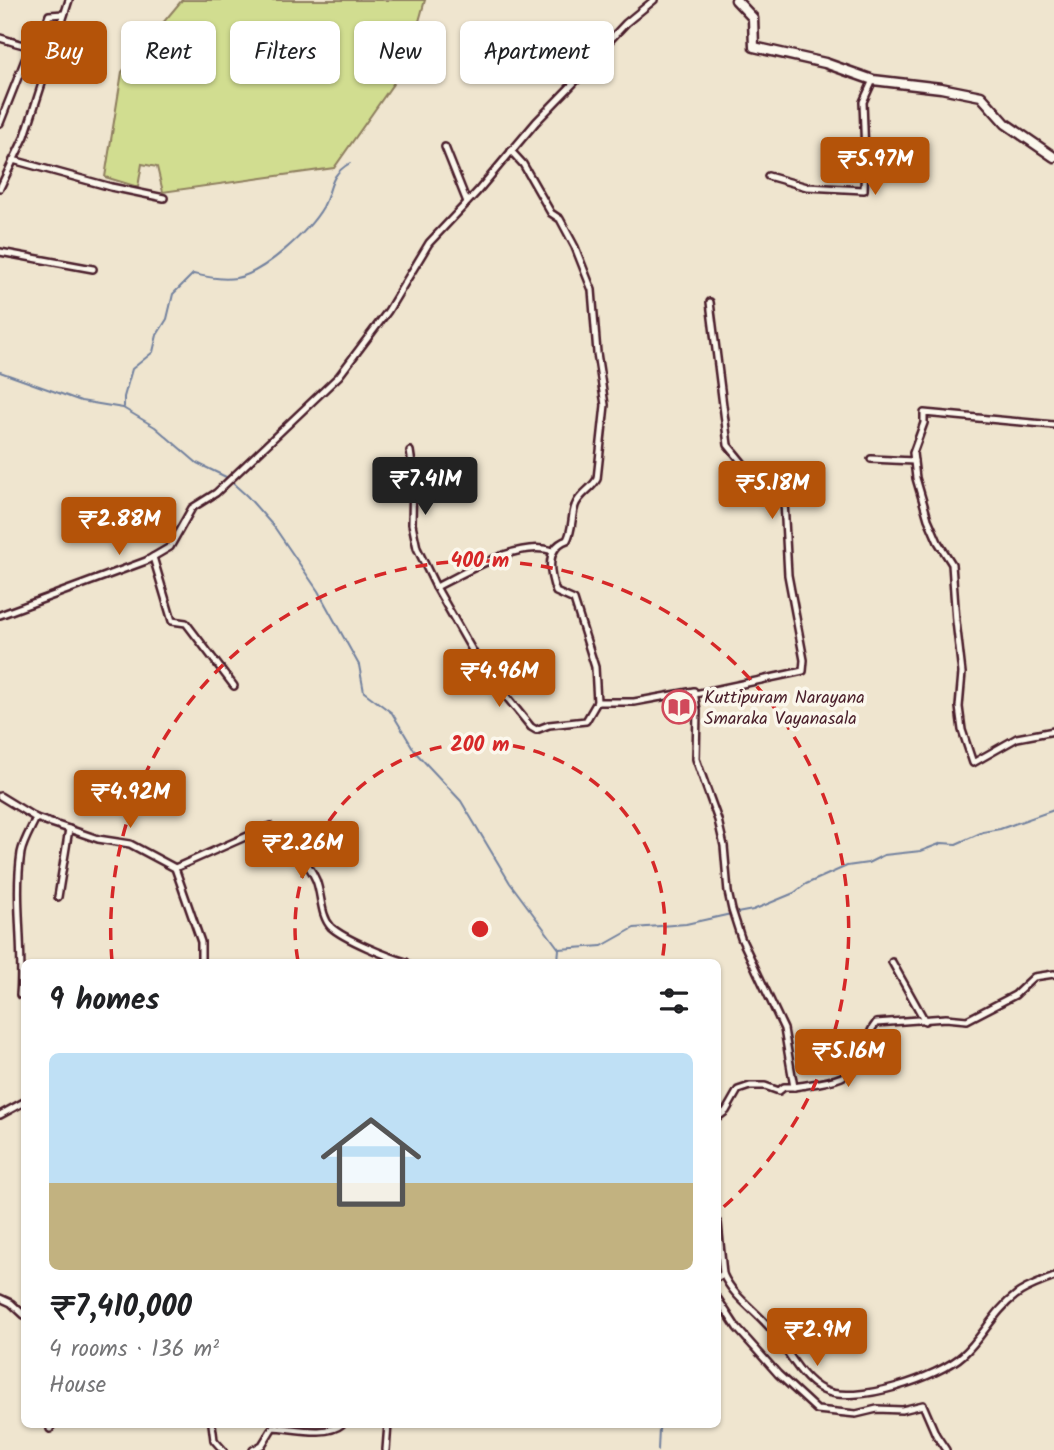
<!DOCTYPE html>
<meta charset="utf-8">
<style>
:root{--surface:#fff;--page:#f2f2f2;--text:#202124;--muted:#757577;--line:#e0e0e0;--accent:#b45309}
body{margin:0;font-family:Kalam,sans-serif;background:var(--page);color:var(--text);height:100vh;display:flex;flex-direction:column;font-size:26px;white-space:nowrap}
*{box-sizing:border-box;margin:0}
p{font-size:23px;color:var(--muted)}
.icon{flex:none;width:38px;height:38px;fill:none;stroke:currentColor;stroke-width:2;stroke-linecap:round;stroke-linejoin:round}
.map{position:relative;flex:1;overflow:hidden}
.side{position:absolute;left:21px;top:959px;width:700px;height:469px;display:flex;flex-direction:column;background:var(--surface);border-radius:10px;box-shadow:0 2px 5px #0004}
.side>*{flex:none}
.banner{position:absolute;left:21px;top:21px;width:700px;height:63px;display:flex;gap:14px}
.price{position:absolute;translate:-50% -60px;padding:0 16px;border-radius:7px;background:var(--accent);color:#fff;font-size:23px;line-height:46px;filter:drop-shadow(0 2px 4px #0008)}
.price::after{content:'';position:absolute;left:50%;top:42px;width:21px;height:16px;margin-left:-10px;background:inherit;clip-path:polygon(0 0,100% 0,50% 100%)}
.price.on{background:#222;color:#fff}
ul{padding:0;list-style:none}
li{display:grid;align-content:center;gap:14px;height:371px;padding:0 28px}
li+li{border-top:2px solid var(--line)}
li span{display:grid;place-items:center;height:217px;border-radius:10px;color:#555}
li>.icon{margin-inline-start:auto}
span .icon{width:126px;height:126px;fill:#fffc;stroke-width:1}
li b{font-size:30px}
h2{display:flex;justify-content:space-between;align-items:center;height:84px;padding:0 28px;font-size:30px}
.tag{padding:0 24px;border-radius:10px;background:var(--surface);box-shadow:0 2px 5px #0004;font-size:24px;line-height:63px}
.tag.on{background:var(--accent);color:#fff}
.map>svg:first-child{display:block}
.green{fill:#d1dd90;stroke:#8e7e5e;stroke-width:2}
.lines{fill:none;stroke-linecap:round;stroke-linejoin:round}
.stream{stroke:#72819e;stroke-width:2}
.street-casing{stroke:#4a1f2b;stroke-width:10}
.secondary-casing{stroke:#4a1f2b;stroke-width:13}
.street{stroke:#fbf7ec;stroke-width:5}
.secondary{stroke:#fbf7ec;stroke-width:8}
.ring{fill:none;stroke:#d62828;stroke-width:3.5;stroke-dasharray:12 9}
.labels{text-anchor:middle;stroke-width:7;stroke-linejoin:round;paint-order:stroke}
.poi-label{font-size:18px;fill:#4a1f2b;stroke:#fbf7ec;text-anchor:start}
.centre{fill:#d62828;stroke:#fbf7ec;stroke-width:3.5}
.ring-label{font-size:21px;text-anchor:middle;font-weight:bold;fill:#d62828;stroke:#fbf7ec;stroke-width:7;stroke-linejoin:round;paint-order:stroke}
</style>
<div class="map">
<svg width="1054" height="1450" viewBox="0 0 1054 1450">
<rect width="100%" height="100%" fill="#efe5cf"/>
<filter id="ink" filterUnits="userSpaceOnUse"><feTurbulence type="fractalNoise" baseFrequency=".0143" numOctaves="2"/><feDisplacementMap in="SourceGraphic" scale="14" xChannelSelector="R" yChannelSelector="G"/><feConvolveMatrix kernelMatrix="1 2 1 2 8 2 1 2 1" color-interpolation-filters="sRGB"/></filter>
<g filter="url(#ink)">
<path class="green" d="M 182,0 L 425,0 L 418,25 L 434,33 L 431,51 L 414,54 L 334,168 L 163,192 L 157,167 L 142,164 L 138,187 L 105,177 L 122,72 Z"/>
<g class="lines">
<g class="stream">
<path d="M 0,372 L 81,401 L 123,408 L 155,427 L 197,463 L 226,477 L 247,496 L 275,528 L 318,591 L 359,665 L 364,692 L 392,713 L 416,753 L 461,801 L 510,883 L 559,949 L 558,960 L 555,962"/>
<path d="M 124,407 L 124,397 L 132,369 L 153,352 L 157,335 L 167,319 L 173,294 L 193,274 C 208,277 221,280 236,278 C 264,273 309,231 323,207 C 333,188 328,176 350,163"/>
<path d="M 737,913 L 753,910 L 794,893 L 806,884 L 847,866 L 868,863 L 884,855 L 921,851 L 942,843 L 956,844 L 983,832 L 1000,829 L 1054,810"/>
<path d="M 559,949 L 602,946 L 634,928 L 686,924 L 731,914"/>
<path d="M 658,1450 L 659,1429 L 662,1424"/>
</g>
<defs>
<g id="street">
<path d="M 0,38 C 40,50 36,53 49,15 L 64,14"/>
<path d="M 0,123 L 30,47"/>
<path d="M 445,147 L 467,202"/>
<path d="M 511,151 L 523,164 L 551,213 L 560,219 L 575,247 L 592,290 L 597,353 L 605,405 L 597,479 C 591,490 579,494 575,506 C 571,517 573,529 567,540 C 545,548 549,572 556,592 L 574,600 L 595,667 L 597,702 L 634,702 L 694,691 L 697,711 L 696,759 L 718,820 L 724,846 L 728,892 L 732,910 L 741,938 L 784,1029 L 794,1087 C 821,1082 852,1083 866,1054 C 873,1041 864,1038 876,1023 L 946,1018 L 967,1020 L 1015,995 L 1034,977 L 1054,974"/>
<path d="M 13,160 L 111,187 L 164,198"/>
<path d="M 768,176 L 807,187 L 864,190 L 865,154 L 863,102 L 873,80"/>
<path d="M 0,188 L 25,136 L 69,0"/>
<path d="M 0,252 L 93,269"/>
<path d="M 1054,425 L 924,413 L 924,423 L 913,453 L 916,478 L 928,519 L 938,542 L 952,564 L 956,621 L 962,673 L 959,707 L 962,730 L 973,763 L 1017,738 L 1054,731"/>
<path d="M 410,451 L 413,471 L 412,524 L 417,548 L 436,587 L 480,664 L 531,727 L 536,730 L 549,725 L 586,721 L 597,702"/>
<path d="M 871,459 L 914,461"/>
<path d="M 153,557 L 172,621 L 186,623 L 234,686"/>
<path d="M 436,587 C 467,572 519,539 553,551"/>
<path d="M 0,615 L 146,561 L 170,547 L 192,508 L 216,493 L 339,376 L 388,311 L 429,243 L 477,192 L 536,122 L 602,54 L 610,40 L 626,23 L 654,0"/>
<path d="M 695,694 L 803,671 L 804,660 L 788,575 L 784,501 L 776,492 L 750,472 L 728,445 L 710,302"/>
<path d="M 0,796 L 36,818 C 31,829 23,842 21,853 C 14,900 24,948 20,995"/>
<path d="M 36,818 L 69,829 L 58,897"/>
<path d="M 69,829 L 98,839 L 130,844 L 175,868 L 201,942 L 201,962"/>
<path d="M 175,868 L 270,826 C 288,842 306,857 316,880 C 322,895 320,915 331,927 C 344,939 388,957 406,962"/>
<path d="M 892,962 L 925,1021"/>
<path d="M 0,1115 L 24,1102"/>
<path d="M 718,1117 L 726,1111 L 738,1090 L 750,1086 L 765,1086 L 779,1091 L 784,1087 L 794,1087"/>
<path d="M 718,1223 L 723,1274 L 718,1277"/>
<path d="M 723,1274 C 734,1299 760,1313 775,1334 C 789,1353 801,1379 823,1390 C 854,1406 939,1377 963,1355 C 983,1337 994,1311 1016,1295 C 1026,1287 1042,1282 1054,1277"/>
<path d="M 0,1298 L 11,1303 L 24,1315"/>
<path d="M 718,1299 L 737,1328 L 778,1374 L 817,1410 L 856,1414 L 877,1409 L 902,1410 L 923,1405 L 936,1435 L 946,1450"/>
<path d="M 212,1424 L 214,1440 L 223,1450"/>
<path d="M 50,1429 L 52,1424"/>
<path d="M 253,1450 L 262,1445 L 273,1427 C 293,1428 327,1437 342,1424"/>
<path d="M 386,1450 L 388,1424"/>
</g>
<path id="secondary" d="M 736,0 L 753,18 L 754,47 L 825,63 L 873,80 L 941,88 L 981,96 L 1006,124 L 1054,157"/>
</defs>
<use href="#street" class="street-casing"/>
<use href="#secondary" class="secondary-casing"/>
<use href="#street" class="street"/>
<use href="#secondary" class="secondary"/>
</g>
</g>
<g class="ring">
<path d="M298 961A185 185 0 1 1 662 961"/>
<path d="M112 961A369 369 0 1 1 720 1210"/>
</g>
<defs>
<symbol id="library-ring" viewBox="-11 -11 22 22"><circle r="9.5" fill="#fbf7ec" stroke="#d1495b" stroke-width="1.5"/><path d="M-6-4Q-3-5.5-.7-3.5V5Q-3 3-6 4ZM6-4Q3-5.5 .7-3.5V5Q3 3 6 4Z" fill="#d1495b"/></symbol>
</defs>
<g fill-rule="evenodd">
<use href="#library-ring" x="660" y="688" width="38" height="38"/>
</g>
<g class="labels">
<g class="poi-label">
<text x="704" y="703">Kuttipuram Narayana<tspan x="704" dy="21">Smaraka Vayanasala</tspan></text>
</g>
</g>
<circle cx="480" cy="929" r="10" class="centre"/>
<g class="ring-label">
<text x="480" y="567">400 m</text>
<text x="480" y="751">200 m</text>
</g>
</svg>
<b class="price" style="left:875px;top:197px">₹5.97M</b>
<b class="price on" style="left:425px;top:517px">₹7.41M</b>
<b class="price" style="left:772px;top:521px">₹5.18M</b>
<b class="price" style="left:119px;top:557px">₹2.88M</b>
<b class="price" style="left:499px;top:709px">₹4.96M</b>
<b class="price" style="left:130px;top:830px">₹4.92M</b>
<b class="price" style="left:302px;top:881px">₹2.26M</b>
<b class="price" style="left:848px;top:1089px">₹5.16M</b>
<b class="price" style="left:817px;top:1368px">₹2.9M</b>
<div class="banner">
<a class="tag on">Buy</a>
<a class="tag">Rent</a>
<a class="tag">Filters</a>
<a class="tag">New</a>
<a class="tag">Apartment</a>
</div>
<section class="side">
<h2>9 homes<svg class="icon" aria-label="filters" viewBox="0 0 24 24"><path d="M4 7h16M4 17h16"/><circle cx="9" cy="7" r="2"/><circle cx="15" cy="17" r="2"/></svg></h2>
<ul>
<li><span style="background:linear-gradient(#bfe0f5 60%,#c2b280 0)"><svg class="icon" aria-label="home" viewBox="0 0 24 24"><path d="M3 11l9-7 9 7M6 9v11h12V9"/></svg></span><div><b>₹7,410,000</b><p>4 rooms · 136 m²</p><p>House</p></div></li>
</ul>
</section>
</div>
